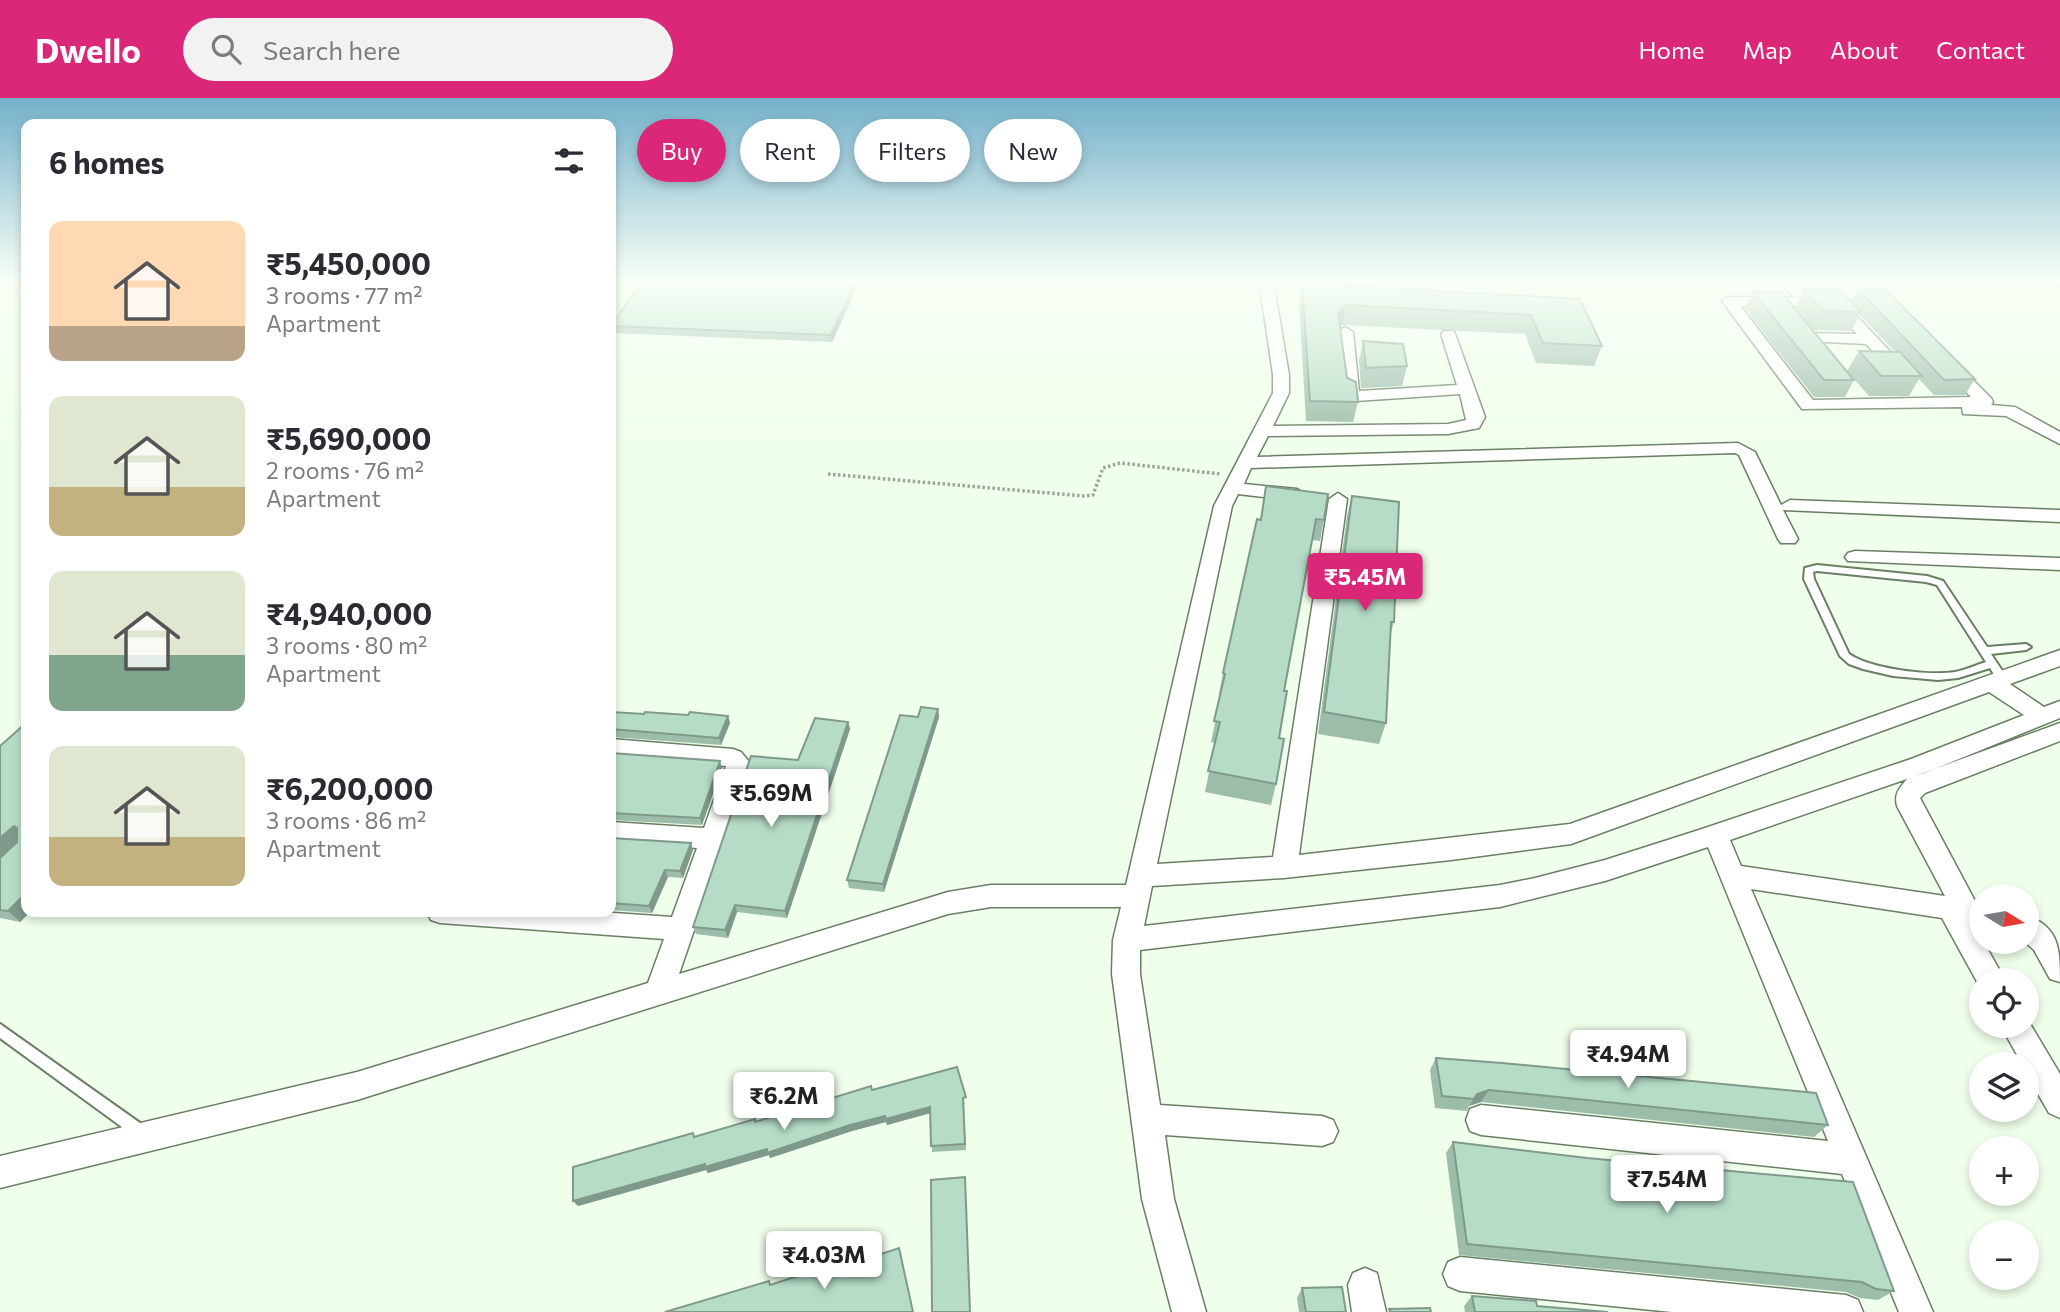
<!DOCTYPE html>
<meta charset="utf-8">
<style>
:root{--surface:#fff;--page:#f2f2f3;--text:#2b2b33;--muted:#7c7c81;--accent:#db2777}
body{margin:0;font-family:Commissioner,sans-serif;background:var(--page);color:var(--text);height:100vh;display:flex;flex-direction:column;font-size:26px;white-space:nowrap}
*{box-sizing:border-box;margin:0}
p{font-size:23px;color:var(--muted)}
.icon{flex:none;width:38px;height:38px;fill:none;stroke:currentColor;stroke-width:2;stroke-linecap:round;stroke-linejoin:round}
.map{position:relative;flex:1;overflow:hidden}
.side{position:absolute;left:21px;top:21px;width:595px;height:798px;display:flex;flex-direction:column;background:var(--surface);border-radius:14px;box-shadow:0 4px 10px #0003}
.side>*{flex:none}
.hud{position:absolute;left:637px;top:21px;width:665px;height:63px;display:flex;gap:14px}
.needle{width:46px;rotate:101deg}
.controls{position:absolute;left:1969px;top:786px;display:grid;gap:14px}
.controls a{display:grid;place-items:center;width:70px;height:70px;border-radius:50%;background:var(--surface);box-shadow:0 4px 10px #0003;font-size:35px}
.price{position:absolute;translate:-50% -60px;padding:0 16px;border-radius:7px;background:#fff;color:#222;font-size:23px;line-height:46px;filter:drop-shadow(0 2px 4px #0008)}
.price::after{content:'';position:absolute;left:50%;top:42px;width:21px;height:16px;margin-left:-10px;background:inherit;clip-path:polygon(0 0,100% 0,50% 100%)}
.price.selected{background:var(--accent);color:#fff}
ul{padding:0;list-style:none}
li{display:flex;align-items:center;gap:21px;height:175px;padding:0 28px}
li span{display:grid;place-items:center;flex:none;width:196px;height:140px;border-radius:14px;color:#555}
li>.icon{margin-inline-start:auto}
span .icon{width:84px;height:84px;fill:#fffc;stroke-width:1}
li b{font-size:30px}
h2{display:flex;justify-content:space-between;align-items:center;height:84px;padding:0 28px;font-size:30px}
.chip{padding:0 24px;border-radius:32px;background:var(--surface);box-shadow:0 4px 10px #0003;font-size:24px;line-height:63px}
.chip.selected{background:var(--accent);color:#fff}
header{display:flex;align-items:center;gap:42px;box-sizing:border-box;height:98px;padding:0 35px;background:var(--accent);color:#fff}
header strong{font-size:33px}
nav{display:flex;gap:38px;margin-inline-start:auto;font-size:24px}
.search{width:490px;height:63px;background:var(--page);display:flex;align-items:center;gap:18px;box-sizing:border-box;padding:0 24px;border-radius:38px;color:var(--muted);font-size:26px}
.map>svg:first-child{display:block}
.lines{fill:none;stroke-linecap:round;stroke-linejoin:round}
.service-casing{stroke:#697f63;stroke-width:4}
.minor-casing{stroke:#697f63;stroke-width:3}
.path{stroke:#9aa696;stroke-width:3.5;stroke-dasharray:2.5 2.5;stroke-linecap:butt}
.service{fill:#fff;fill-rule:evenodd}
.minor{fill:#fff;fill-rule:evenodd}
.wall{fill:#9dbdab}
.shaded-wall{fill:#7f9a8b}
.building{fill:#b6dcc7;stroke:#7f9a8b;stroke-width:2}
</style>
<header>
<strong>Dwello</strong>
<div class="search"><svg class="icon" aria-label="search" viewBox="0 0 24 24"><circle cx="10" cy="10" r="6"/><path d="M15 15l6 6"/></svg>Search here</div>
<nav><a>Home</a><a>Map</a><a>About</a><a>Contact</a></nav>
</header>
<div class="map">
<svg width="2060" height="1214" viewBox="0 0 2060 1214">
<rect width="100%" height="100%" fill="#f0ffeb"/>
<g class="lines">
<defs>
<g id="service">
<path d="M 1817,467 L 1927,478 L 1943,483 L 1987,549 L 2026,546 L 2031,549 L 2026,552 L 1991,556 L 2007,580 L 2002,584 L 1998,583 L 1990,570 L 1958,580 L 1938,582 L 1893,578 L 1863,571 L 1849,566 L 1840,558 L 1804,481 L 1805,470 ZM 1817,473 L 1926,484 L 1937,487 L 1986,564 C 1976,567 1966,572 1955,574 C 1929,578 1870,571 1849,556 L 1814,481 L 1813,474 Z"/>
<path d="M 0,926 L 147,1030 L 149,1035 L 147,1040 L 142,1042 L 137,1040 L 0,940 Z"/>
</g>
<g id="minor">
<path d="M 1259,182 L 1273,182 L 1289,277 L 1289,295 L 1273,328 L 1448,326 L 1466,322 L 1460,296 L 1356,303 L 1345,300 L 1337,234 L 1345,229 L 1353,234 L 1359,293 L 1457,287 L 1441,236 L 1444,233 L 1454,233 L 1485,319 L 1479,330 L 1448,336 L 1268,338 L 1257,359 L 1738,345 L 1755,354 L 1781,407 L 1790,402 L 2060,412 L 2060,424 L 1783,412 L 1798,441 L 1795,445 L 1781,445 L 1778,441 L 1739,357 L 1735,355 L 1251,370 L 1244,386 L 1297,391 L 1306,397 L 1297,403 L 1238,396 L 1232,408 L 1157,766 L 1273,759 L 1329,401 L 1338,395 L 1347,401 L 1299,757 L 1570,726 L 2060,552 L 2060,568 L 2010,586 L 2044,609 L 2060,603 L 2060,620 L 1927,674 L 1730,742 L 1741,768 L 1945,798 L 1897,708 C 1894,695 1899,691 1907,681 L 2060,625 L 2060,643 L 1925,695 L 1920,700 L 1975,803 L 1981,805 L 1981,823 L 1973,825 L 2005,882 L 1981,882 L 1981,891 L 1942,820 L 1751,791 L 1933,1214 L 1899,1214 L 1842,1076 L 1481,1037 L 1470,1033 L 1466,1022 L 1470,1011 L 1481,1007 L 1828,1043 L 1708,749 L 1605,783 L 1500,809 L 1140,852 L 1140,876 L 1160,1007 L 1322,1018 L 1333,1022 L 1338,1033 L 1333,1044 L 1322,1048 L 1165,1037 L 1174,1101 L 1206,1214 L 1172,1214 L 1142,1101 L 1112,876 L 1113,842 L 1121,809 L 991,809 L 948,816 L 357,1002 L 0,1090 L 0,1058 L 357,974 L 648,885 L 664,841 L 440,825 L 431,822 L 427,814 L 599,814 L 672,819 L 697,750 L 611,744 L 611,724 L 704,730 L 726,668 L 611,659 L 611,641 L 733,651 L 741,654 L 751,666 L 679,876 L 948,794 L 991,787 L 1126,787 L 1214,408 L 1273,295 L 1273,277 ZM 1989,594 L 2024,617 L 1911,661 L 1699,732 L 1605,762 L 1535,780 L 1500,787 L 1144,828 L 1152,788 L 1284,780 L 1451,762 L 1571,746 Z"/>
<path d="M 1779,182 L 1794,182 L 1803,191 L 1825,195 L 1826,200 L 1839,199 L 1912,277 L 1904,282 L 1898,280 L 1866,246 L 1804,243 L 1802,240 L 1804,237 L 1810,235 L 1857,236 L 1831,207 L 1740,208 L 1813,302 L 1971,299 L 1942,268 L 1950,263 L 1956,265 L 1991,300 L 1993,304 L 1991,307 L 2015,309 L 2060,334 L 2060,346 L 2006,318 L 1963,316 L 1962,309 L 1802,311 L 1722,203 L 1729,199 L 1797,199 L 1793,198 Z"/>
<path d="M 1855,182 L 1871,182 L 1902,211 L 1894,216 L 1889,214 Z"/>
<path d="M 2043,182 L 2060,182 L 2060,189 Z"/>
<path d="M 1855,453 L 2060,460 L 2060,472 L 1848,463 L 1845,459 L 1848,455 Z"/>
<path d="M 2026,817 C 2060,829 2060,852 2060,884 L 2050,881 L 2034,852 L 2025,844 Z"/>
<path d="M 2026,919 L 2060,976 L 2060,1020 L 2049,1015 L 2026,975 L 2026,966 L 2022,966 L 2001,928 L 2026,928 Z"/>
<path d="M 1460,1159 L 1846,1197 L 1858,1202 L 1863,1214 L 1672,1214 L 1460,1193 L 1448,1188 L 1443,1176 L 1448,1164 Z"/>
<path d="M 1365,1170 L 1377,1175 L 1386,1214 L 1352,1214 L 1348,1187 L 1353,1175 Z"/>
</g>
</defs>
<use href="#service" class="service-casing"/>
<use href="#minor" class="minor-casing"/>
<path class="path" d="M 828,376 L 1084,398 L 1093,397 L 1103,370 L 1120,365 L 1221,376"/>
<use href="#service" class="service"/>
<use href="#minor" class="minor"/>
</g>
<g class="wall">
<path d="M 643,182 L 858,182 L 849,207 L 832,244 L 613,235 L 611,228 Z"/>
<path d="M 1797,182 L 1865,182 L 1860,191 L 1975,281 L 1965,297 L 1934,297 L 1919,281 L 1909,298 L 1869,298 L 1847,273 L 1859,253 L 1895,254 L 1860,217 L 1851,233 L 1813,232 L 1795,211 L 1804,192 L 1851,204 L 1858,191 L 1809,191 Z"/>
<path d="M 1302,185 L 1580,201 L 1602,248 L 1594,268 L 1536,265 L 1525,236 L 1342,227 L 1340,228 L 1347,280 L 1358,304 L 1353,324 L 1306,323 L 1299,204 Z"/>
<path d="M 1753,194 L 1854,282 L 1845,299 L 1814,299 L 1745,211 Z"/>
<path d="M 1363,243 L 1407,268 L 1402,288 L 1361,290 L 1359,263 Z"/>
<path d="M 1266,388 L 1324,422 L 1320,443 L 1312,442 L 1284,593 L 1279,640 L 1276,686 L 1271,707 L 1205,694 L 1215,645 L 1211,644 L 1221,597 L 1219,596 L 1223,575 L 1260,422 Z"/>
<path d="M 1352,398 L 1394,524 L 1390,537 L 1386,625 L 1379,646 L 1318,636 L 1347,418 Z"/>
<path d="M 938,611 L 939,619 L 884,794 L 849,790 L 847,782 L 918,619 Z"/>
<path d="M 611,614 L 644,616 L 728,618 L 730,625 L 721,647 L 611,639 Z"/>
<path d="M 848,624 L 850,631 L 787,820 L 737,814 L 728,840 L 696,836 L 693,829 L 798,662 Z"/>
<path d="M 26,625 L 26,814 L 30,814 L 20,824 L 0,820 L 0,648 Z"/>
<path d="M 611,655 L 722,670 L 702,727 L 611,722 Z"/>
<path d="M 611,740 L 693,752 L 683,780 L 668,779 L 652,815 L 611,812 Z"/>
<path d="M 1436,960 L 1828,1027 L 1814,1039 L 1481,1004 L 1469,1008 L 1467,1013 L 1435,1010 L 1430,972 Z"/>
<path d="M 872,992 L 966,1005 L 964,1006 L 966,1052 L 932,1054 L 930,1015 L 887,1027 L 886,1024 L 852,1033 L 770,1060 L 769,1057 L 708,1075 L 706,1072 L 578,1108 L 693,1035 L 695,1039 L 755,1021 L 756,1024 Z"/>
<path d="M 1453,1044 L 1894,1193 L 1878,1202 L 1860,1200 L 1846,1194 L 1459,1157 L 1446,1055 Z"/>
<path d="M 1302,1190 L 1346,1214 L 1299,1214 L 1297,1200 Z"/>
<path d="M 1472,1198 L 1537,1208 L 1608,1214 L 1465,1214 L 1464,1208 Z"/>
</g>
<g class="shaded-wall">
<path d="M 855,182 L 858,182 L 849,207 L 832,244 L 831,237 Z"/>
<path d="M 1346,207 L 1342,227 L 1334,234 L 1338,215 Z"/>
<path d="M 938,611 L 939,619 L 884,794 L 883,786 Z"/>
<path d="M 728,618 L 730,625 L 721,647 L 719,640 Z"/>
<path d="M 848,624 L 850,631 L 787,820 L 785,813 Z"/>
<path d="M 720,663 L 722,670 L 702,727 L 700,720 Z"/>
<path d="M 14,728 L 25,739 L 0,760 L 0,740 Z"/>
<path d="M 691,745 L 693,752 L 683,780 L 680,773 Z"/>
<path d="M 665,772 L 668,779 L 652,815 L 649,808 Z"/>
<path d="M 26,795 L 26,814 L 30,814 L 20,824 L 8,813 Z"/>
<path d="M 735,807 L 737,814 L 728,840 L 725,832 Z"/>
<path d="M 1489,992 L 1481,1004 L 1469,1008 L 1477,996 Z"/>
<path d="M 930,1009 L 931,1015 L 887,1027 L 886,1024 L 852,1033 L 770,1060 L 769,1057 L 708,1075 L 706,1072 L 578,1108 L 573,1103 L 705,1066 L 885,1018 Z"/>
</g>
<g class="building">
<path d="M 643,182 L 855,182 L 848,200 L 831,237 L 611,228 Z"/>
<path d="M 1302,185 L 1580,201 L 1602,248 L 1543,245 L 1531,217 L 1346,207 L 1338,215 L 1347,280 L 1356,284 L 1358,304 L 1310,303 Z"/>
<path d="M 1858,191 L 1885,191 L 1975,281 L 1944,282 Z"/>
<path d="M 1804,192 L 1839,192 L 1862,214 L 1824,213 Z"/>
<path d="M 1753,194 L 1781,194 L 1854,282 L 1824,282 Z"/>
<path d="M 1363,243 L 1403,246 L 1407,268 L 1366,270 Z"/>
<path d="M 1859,253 L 1900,254 L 1922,278 L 1881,278 Z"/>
<path d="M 1266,388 L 1328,396 L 1324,422 L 1316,421 L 1284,593 L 1287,593 L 1279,640 L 1284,641 L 1276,686 L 1208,673 L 1220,624 L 1214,623 L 1225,576 L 1223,575 L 1257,421 L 1261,422 Z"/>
<path d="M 1352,398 L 1399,404 L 1394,524 L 1391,524 L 1386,625 L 1324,614 Z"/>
<path d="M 921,609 L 938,611 L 883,786 L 847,782 L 900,617 L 918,619 Z"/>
<path d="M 611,614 L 644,616 L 645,614 L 688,617 L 690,614 L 728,618 L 719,640 L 611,631 Z"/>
<path d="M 815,620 L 848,624 L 785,813 L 735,807 L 725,832 L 693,829 L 751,658 L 798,662 Z"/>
<path d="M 26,625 L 26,795 L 8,813 L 0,812 L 0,760 L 17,744 L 17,730 L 14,728 L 0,740 L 0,648 Z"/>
<path d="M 611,655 L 720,663 L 700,720 L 611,715 Z"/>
<path d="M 611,740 L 691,745 L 680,773 L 665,772 L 649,808 L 611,805 Z"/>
<path d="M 1436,960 L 1502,965 L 1816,995 L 1828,1027 L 1489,992 L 1477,996 L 1474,1001 L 1442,998 Z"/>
<path d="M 957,969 L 966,999 L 963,1000 L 965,1046 L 931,1048 L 930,1009 L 886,1021 L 885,1018 L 850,1027 L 767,1055 L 767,1051 L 705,1069 L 705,1066 L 573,1103 L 573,1069 L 693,1035 L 694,1039 L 755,1021 L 755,1024 L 871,988 L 872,992 Z"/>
<path d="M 1453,1044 L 1587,1060 L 1853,1084 L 1894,1193 L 1876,1191 L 1862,1184 L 1467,1146 Z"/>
<path d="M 965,1079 L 970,1214 L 932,1214 L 931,1082 Z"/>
<path d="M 899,1150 L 913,1214 L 665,1214 L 769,1183 L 770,1187 L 835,1166 L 836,1171 Z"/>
<path d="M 1342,1189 L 1346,1214 L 1306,1214 L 1302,1190 Z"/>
<path d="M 1472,1198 L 1536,1203 L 1537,1208 L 1608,1214 L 1475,1214 Z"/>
<path d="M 1430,1210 L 1431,1214 L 1390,1214 L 1389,1211 Z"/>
</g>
<linearGradient id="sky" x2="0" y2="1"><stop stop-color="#73b0ca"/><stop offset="0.52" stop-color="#f8fff6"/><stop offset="1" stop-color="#f8fff6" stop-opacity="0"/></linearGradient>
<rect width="2060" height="352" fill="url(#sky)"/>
</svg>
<div class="controls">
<a><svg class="needle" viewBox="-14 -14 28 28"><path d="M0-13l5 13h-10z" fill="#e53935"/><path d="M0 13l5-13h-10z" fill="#7c7c81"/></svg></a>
<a><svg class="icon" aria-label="locate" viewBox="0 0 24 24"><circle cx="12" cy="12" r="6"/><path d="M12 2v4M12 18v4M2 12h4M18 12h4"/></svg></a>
<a><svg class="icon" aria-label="layers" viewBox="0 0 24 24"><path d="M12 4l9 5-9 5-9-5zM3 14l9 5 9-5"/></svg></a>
<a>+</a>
<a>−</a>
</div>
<b class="price selected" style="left:1365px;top:515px">₹5.45M</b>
<b class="price" style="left:771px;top:731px">₹5.69M</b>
<b class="price" style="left:1628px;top:992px">₹4.94M</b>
<b class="price" style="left:784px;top:1034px">₹6.2M</b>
<b class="price" style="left:1667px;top:1117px">₹7.54M</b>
<b class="price" style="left:824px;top:1193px">₹4.03M</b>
<div class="hud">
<a class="chip selected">Buy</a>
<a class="chip">Rent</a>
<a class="chip">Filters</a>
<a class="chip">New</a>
</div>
<section class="side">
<h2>6 homes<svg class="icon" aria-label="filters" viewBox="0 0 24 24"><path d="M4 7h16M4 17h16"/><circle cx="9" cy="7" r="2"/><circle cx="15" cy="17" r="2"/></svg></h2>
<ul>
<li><span style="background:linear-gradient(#ffd9b3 75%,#b9a48a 0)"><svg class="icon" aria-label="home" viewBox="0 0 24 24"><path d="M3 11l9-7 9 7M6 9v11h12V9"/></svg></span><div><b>₹5,450,000</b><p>3 rooms · 77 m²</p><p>Apartment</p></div></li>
<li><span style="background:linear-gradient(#dfe7d0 65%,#c2b280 0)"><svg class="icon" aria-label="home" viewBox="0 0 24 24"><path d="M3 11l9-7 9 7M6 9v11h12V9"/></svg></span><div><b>₹5,690,000</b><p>2 rooms · 76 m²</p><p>Apartment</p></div></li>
<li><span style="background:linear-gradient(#dfe7d0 60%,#7fa58c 0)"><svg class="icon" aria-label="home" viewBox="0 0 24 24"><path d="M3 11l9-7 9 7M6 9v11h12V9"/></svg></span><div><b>₹4,940,000</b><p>3 rooms · 80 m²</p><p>Apartment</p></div></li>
<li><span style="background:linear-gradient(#dfe7d0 65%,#c2b280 0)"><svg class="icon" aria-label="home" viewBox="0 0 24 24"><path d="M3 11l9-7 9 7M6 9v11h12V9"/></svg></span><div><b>₹6,200,000</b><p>3 rooms · 86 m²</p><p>Apartment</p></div></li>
</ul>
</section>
</div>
